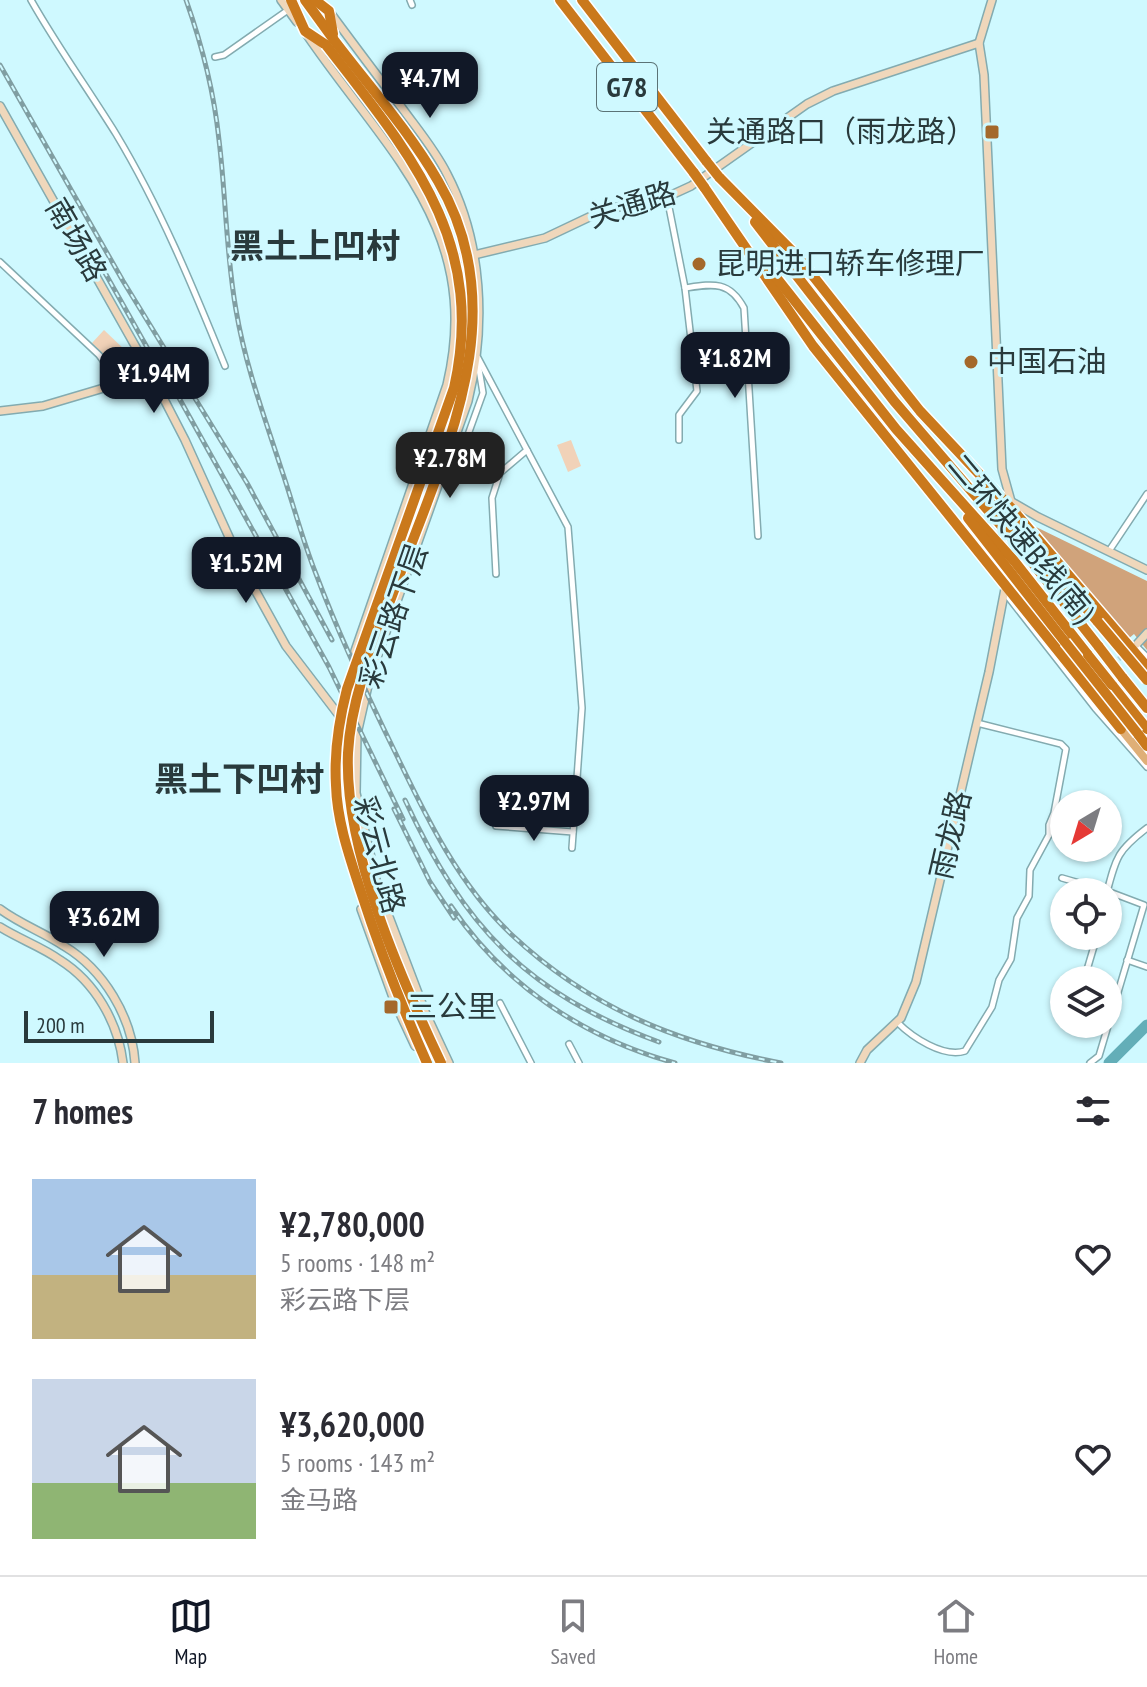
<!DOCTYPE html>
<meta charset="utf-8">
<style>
:root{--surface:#fff;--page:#f2f2f3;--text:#2b2b33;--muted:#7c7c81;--line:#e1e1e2;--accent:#111827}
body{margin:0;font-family:"PT Sans Narrow","Noto Sans SC",sans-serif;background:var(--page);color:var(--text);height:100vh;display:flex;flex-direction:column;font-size:30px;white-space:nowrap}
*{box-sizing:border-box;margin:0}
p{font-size:26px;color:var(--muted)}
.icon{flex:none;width:44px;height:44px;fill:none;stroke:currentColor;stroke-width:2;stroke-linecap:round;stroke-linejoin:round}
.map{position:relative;height:1063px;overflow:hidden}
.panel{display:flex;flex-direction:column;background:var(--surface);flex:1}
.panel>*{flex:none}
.needle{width:52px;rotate:218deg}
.buttons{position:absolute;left:1050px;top:790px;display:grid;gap:16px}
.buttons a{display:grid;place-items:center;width:72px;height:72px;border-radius:50%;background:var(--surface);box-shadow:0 2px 6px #0004;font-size:40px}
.scale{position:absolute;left:24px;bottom:20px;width:190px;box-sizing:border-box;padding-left:8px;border:4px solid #293a3c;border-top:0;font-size:22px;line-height:28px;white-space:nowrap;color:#293a3c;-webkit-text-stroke:6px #cff9ff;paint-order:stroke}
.price{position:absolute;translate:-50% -68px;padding:0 18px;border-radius:16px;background:var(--accent);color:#fff;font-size:26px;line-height:52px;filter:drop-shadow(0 2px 4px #0008)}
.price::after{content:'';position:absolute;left:50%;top:48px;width:24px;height:18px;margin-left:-12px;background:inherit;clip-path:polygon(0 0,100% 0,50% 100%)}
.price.current{background:#222;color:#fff}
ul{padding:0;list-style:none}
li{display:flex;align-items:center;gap:24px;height:200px;padding:0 32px}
li span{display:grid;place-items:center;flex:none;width:224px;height:160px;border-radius:0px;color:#555}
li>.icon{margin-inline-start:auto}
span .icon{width:96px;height:96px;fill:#fffc;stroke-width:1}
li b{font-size:34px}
h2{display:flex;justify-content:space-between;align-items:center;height:96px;padding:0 32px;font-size:34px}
.menu{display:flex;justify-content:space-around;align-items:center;height:112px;border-top:2px solid var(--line);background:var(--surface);font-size:22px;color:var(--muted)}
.menu a{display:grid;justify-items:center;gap:4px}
.menu .current{color:var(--accent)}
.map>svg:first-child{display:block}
.green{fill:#f1d2b8}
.forest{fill:#d0a37b}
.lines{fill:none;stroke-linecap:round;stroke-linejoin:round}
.river{stroke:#63aeb8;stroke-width:11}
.street-tunnel{stroke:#aed3d8;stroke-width:5;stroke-dasharray:5 2.5;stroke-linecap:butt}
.street-casing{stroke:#83abb0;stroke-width:8}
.secondary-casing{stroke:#83abb0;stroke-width:10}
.primary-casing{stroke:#fff;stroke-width:11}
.highway-casing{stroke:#fff;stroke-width:13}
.street{stroke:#fff;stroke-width:5}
.secondary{stroke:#efd7bb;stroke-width:7}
.primary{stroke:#dfaf77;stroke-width:8}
.highway{stroke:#ca791c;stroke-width:10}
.rail-casing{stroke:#809ea2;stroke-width:5}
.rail{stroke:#cff9ff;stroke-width:2;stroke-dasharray:6;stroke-linecap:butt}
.highway-bridge-casing{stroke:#fff;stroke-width:13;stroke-linecap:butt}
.highway-bridge{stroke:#ca791c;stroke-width:10}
.poi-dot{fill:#a4682b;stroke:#cff9ff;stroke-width:3}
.labels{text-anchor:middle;stroke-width:6;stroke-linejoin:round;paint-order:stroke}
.shield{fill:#cff9ff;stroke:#5b7376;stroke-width:2}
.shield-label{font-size:28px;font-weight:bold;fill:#293a3c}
.poi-label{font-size:30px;fill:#293a3c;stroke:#cff9ff;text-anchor:start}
.street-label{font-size:30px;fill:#293a3c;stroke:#cff9ff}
.quarter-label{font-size:34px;font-weight:bold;fill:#293a3c;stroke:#cff9ff}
</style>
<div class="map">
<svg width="1147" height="1063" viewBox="0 0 1147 1063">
<rect width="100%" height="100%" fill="#cff9ff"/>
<g class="green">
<path d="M 104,330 L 127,352 L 115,365 L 92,343 Z"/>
<path d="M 571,440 L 581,466 L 568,472 L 557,445 Z"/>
</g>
<path class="forest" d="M 1036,527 L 1147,581 L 1147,650 L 1134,634 L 1128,639 Z"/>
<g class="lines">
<path class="river" d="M 1109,1063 L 1147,1025"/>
<path class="street-tunnel" d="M 1101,673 L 1125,654"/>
<defs>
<g id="street">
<path d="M 31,0 C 57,46 88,89 116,134 C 160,207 193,287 225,366"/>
<path d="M 410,0 L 412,5"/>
<path d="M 215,57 L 224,55 L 288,10"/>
<path d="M 667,197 L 685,288 L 697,391 L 679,415 L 679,440"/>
<path d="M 0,262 L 99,355 L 120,383"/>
<path d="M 685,288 C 712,284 729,280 744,308 L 758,536"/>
<path d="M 478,358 L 568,527 L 582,708 L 572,848"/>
<path d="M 456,468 L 483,393 L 478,363"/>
<path d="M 1111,548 L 1147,494"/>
<path d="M 496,574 L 492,498 L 500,473 L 527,450"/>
<path d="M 1005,593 L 1095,708 L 1147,767"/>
<path d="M 1135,645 L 1147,657"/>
<path d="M 496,826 L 573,832"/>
<path d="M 1062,878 L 1107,891 L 1144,905 L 1099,1056 L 1090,1063"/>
<path d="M 1107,892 C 1116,857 1118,850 1147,828"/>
<path d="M 1127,960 L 1147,967"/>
<path d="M 1084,980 L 1097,936"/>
<path d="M 500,1003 L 531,1063"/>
<path d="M 897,1022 C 912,1037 943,1058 965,1051 L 992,1007 L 999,980 L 1011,959 L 1017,918 L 1029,896 L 1030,870 L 1049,835 L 1049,825 L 1054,813 L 1066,749 L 1061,744 L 977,723"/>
<path d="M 569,1044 L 579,1063"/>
</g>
<g id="secondary">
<path d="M 281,0 L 297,22"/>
<path d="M 992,0 L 979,43 L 984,75 L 1002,469 L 1012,505"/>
<path d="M 332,15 C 355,46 378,77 402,108 C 418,130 435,150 447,174 C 483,243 486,327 468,401 L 370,677 L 357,734 L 356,793 L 378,888 L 426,1014 L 449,1063"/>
<path d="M 307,35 C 386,151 484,229 447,385 L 355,651"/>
<path d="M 0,106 L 151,374 L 185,440 L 244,570 L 286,646 L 351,731"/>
<path d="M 449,261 L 545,238 L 604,210 L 667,197 L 691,186 L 807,104 L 833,91 L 979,43"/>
<path d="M 0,411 L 43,406 L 151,374"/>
<path d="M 1012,502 L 1038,517 L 1147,570"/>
<path d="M 1137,644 L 1147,633"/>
<path d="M 0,909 C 20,924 43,932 64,946 C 104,970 132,1017 135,1063"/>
<path d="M 361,909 L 395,1003 L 415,1046"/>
<path d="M 0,927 C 19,939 42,947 60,960 C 95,982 118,1022 123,1063"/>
<path d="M 860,1063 L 867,1050 L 901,1018 L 916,982 L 989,672 L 1005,589"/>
</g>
<path id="primary" d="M 1121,729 L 1147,761"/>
<g id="highway">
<path d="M 291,0 L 305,31 L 326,45"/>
<path d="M 305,0 L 334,40"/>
<path d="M 315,0 L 329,11 L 333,34"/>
<path d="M 560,0 L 694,173"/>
<path d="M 582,0 L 707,162"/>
<path d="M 719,177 L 798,257 L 920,411 L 1012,509 L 1147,667"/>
<path d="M 704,187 L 813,346 L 1121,729"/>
<path d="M 755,222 L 894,401 L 1023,551 L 1099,647"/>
<path d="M 760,257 L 896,429 L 1015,562 L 1088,655"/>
<path d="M 978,491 L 1022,534 L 1098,622"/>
<path d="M 968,518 L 1065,642"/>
<path d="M 1122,677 L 1147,708"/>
<path d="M 1112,685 L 1147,729"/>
<path d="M 1138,734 L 1147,746"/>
</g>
</defs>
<use href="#street" class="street-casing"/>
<use href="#secondary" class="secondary-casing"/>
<use href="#primary" class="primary-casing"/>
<use href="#highway" class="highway-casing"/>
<use href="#street" class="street"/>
<use href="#secondary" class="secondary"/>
<use href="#primary" class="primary"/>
<use href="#highway" class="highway"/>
<defs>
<g id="rail">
<path d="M 186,0 C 202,45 214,92 219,140 C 226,197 226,254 236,310 C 245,364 264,416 281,468 C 293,503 302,539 316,574 C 339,635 367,695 396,754 C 427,819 459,885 512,935 C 590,1008 677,1043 781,1063"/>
<path d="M 0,65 L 123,281 L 247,483 L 332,640"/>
<path d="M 104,271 L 157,365"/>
<path d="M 154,353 L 329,667 L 403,819"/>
<path d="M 405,800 C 464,927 526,993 659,1042"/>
<path d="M 394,809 L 430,882 L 454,918"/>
<path d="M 451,906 C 504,985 584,1038 675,1063"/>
</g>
</defs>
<use href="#rail" class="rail-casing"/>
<use href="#rail" class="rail"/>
<defs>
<g id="highway-bridge">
<path d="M 334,40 C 369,86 409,131 438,181 C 517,315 443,455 396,585 C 376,639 351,695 348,753 C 344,850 400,976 441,1063"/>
<path d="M 326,45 C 410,154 487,241 454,388 L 347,689 C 339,720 334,752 336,785 C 337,822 350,858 361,892 C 380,951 402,1007 427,1063"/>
<path d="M 707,162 L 719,177"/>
<path d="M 694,173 L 704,187"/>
<path d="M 1098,622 L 1147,680"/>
<path d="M 1065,642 L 1138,734"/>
<path d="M 1099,647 L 1122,677"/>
<path d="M 1088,655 L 1112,685"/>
</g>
</defs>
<use href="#highway-bridge" class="highway-bridge-casing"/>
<use href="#highway-bridge" class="highway-bridge"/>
</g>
<g class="poi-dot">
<rect x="984" y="124" width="16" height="16" rx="4"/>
<circle cx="699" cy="264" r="8"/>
<circle cx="971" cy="362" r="8"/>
<rect x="383" y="999" width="16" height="16" rx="4"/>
</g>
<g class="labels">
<rect class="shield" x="597" y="63" width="60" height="48" rx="6"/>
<g class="shield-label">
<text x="627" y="97">G78</text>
</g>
<g class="poi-label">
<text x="976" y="142" text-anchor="end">关通路口（雨龙路）</text>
<text x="715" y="274">昆明进口轿车修理厂</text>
<text x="987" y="372">中国石油</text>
<text x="407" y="1017">三公里</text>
</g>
<g class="street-label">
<text transform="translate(632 205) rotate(-17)" y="10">关通路</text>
<text transform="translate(76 240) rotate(60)" y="10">南场路</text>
<text transform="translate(1021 538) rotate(50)" y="10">二环快速B线(南)</text>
<text transform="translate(394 616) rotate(-71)" y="10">彩云路下层</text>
<text transform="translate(951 835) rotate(-77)" y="10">雨龙路</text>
<text transform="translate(379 855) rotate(75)" y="10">彩云北路</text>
</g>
<g class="quarter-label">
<text x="315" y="258">黑土上凹村</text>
<text x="239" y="791">黑土下凹村</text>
</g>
</g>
</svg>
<div class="buttons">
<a><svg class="needle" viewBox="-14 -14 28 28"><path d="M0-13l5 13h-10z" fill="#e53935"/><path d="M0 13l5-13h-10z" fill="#7c7c81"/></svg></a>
<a><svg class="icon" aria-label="locate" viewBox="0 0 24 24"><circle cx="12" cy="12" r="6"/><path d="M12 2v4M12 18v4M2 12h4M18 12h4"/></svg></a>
<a><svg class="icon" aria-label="layers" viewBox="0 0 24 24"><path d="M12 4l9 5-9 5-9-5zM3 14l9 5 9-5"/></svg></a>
</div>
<div class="scale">200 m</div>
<b class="price" style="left:430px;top:120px">¥4.7M</b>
<b class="price" style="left:735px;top:400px">¥1.82M</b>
<b class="price" style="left:154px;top:415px">¥1.94M</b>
<b class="price current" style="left:450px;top:500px">¥2.78M</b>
<b class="price" style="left:246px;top:605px">¥1.52M</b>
<b class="price" style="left:534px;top:843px">¥2.97M</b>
<b class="price" style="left:104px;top:959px">¥3.62M</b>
</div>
<section class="panel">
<h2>7 homes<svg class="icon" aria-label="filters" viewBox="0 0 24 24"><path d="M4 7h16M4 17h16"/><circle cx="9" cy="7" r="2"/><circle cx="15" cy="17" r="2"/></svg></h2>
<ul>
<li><span style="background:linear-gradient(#a9c7e8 60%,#c2b280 0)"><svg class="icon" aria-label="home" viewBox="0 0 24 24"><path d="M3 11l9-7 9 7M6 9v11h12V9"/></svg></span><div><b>¥2,780,000</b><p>5 rooms · 148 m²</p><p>彩云路下层</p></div><svg class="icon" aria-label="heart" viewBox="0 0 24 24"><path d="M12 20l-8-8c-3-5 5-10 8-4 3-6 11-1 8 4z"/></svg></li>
<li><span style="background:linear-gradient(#c9d6e8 65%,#8fb573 0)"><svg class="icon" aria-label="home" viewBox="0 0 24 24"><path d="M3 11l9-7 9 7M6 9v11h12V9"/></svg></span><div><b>¥3,620,000</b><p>5 rooms · 143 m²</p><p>金马路</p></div><svg class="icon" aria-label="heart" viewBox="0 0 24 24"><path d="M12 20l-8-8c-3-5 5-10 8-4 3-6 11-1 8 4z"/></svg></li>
</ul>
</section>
<nav class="menu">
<a class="current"><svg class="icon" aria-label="map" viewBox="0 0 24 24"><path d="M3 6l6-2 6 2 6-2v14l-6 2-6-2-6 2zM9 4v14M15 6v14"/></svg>Map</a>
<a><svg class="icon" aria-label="saved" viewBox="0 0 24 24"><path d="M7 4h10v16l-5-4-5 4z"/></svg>Saved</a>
<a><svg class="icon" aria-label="home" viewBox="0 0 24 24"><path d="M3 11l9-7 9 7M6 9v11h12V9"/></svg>Home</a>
</nav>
